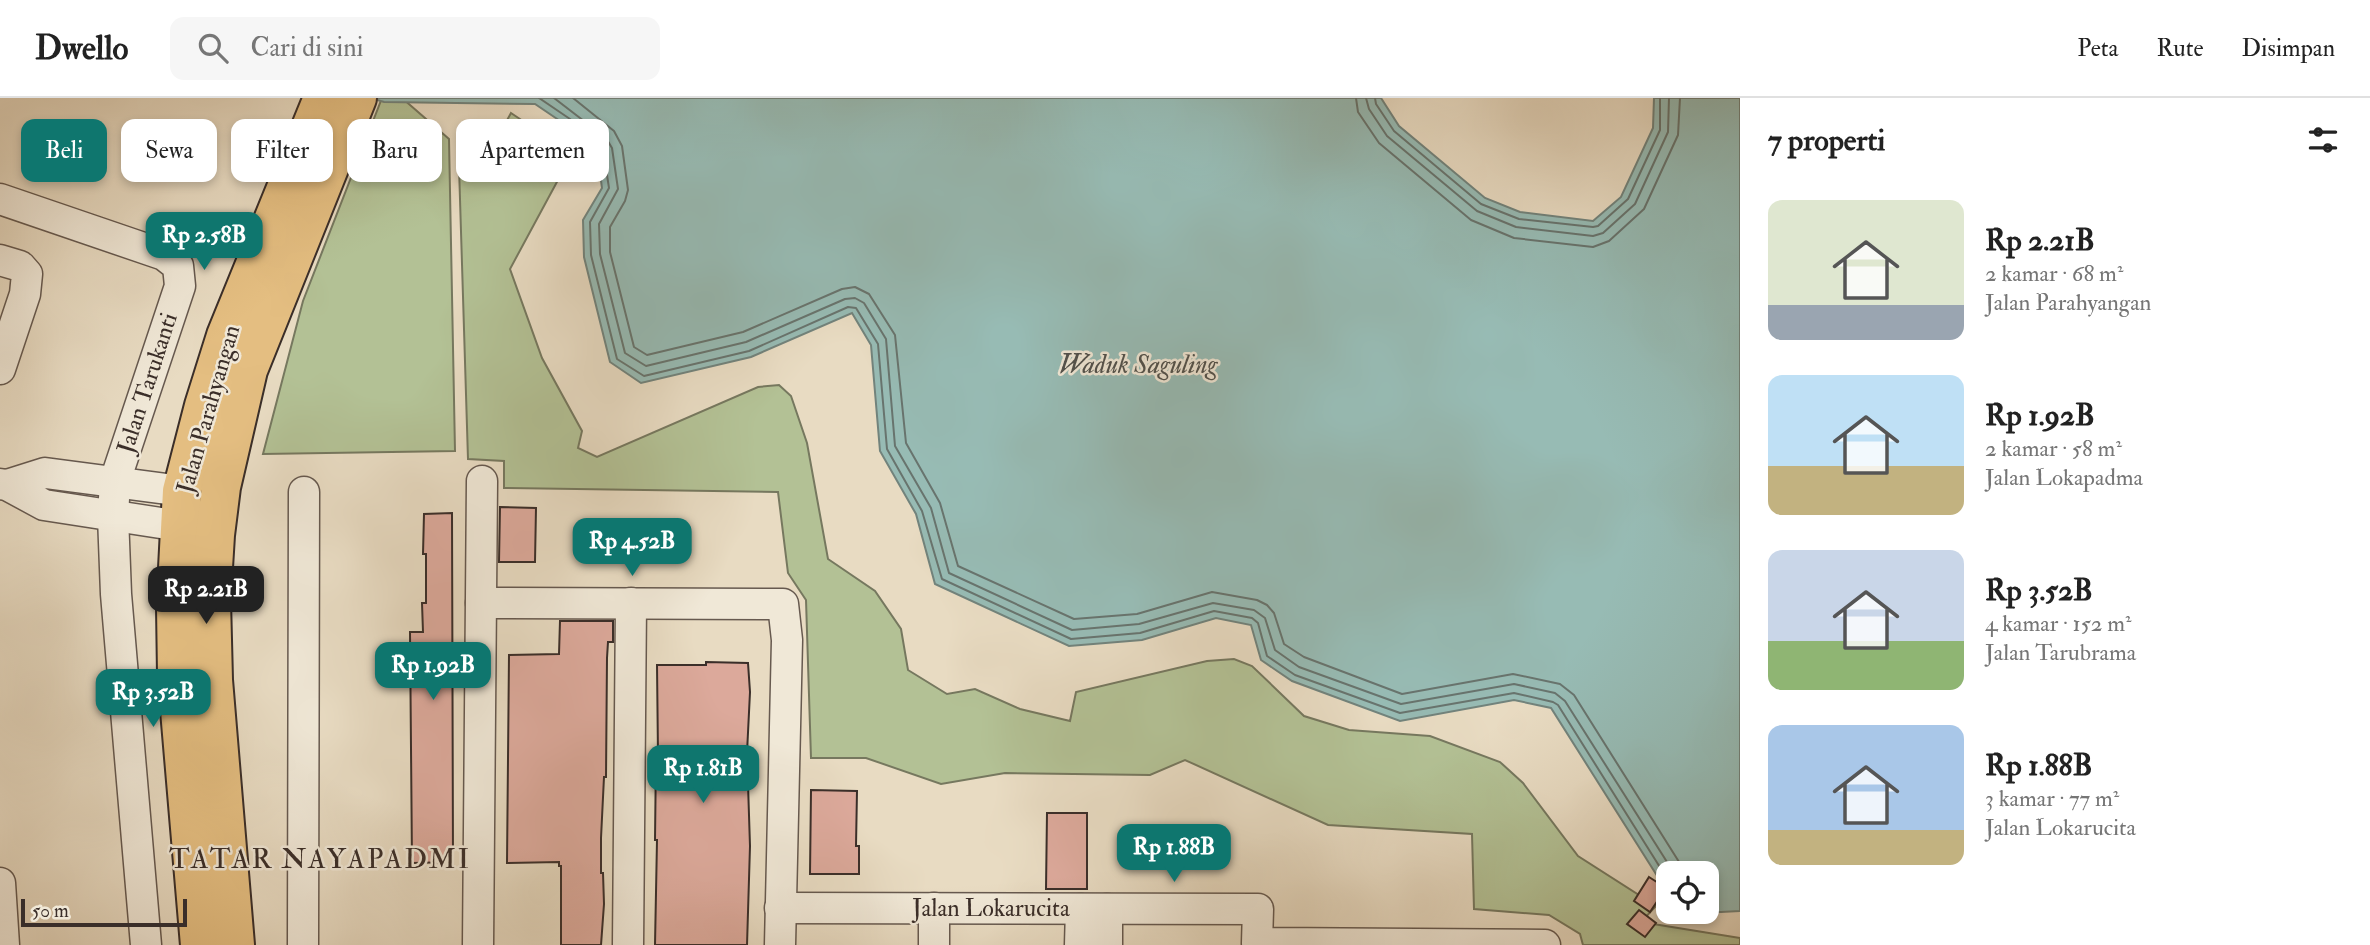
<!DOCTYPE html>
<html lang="id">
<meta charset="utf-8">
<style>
:root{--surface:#fff;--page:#f6f6f6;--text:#222;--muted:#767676;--line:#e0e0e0;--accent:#0f766e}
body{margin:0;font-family:"IM FELL Double Pica",serif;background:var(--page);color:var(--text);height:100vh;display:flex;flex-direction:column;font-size:26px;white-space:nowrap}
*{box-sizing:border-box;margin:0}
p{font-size:23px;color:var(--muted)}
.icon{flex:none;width:38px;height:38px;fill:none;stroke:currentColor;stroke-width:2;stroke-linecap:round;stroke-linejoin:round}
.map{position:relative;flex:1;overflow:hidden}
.details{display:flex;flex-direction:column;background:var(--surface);width:630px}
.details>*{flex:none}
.hud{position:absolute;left:21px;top:21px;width:665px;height:63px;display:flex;gap:14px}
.fabs{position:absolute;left:1656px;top:763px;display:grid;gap:14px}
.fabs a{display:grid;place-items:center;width:63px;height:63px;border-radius:14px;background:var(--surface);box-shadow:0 4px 10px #0003;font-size:35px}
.scale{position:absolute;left:21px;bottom:18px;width:166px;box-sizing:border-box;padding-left:7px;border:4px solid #3a2e29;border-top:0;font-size:19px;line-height:24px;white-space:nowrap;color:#3a2e29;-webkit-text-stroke:5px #f0e8d7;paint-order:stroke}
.price{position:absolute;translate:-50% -60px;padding:0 16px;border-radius:14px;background:var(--accent);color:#fff;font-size:23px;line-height:46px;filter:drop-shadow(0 2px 4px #0008)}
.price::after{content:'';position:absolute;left:50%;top:42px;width:21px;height:16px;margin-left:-10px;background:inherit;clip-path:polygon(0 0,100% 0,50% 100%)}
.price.on{background:#222;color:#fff}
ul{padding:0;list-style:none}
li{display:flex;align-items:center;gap:21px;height:175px;padding:0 28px}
li span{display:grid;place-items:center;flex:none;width:196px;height:140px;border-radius:14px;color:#555}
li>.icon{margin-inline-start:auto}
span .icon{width:84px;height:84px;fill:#fffc;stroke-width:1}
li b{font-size:30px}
h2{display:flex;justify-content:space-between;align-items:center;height:84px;padding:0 28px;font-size:30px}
.pill{padding:0 24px;border-radius:14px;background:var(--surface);box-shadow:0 4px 10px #0003;font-size:24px;line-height:63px}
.pill.on{background:var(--accent);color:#fff}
header{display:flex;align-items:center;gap:42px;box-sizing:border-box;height:98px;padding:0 35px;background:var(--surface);border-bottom:2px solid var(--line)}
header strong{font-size:33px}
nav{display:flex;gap:38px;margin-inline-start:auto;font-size:24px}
.search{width:490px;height:63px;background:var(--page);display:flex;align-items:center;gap:18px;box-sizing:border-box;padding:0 24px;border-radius:14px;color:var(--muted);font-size:26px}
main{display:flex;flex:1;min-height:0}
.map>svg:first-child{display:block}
.green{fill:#b3c195;stroke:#76785f;stroke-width:2}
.water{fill:#97bbb4;stroke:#72837c;stroke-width:2}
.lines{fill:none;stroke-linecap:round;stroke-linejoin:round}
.shore{stroke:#68746e;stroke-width:2}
.building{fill:#dca99b;stroke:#3a2e29;stroke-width:2}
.minor-casing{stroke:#66594f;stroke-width:33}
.major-casing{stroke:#3a2e29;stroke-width:42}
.minor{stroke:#f0e8d7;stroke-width:30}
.major{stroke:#e4be81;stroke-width:38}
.labels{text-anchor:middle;stroke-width:5;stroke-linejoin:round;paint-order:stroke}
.street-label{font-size:24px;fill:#3a2e29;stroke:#f0e8d7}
.water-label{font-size:26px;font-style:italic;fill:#51514c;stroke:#f0e8d7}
.quarter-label{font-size:28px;letter-spacing:2px;fill:#3a2e29;stroke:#f0e8d7}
</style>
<header>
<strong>Dwello</strong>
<div class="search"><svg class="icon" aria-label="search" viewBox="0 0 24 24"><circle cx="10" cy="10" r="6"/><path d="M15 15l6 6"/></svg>Cari di sini</div>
<nav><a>Peta</a><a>Rute</a><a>Disimpan</a></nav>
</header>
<main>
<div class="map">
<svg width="1740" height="847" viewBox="0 0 1740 847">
<rect width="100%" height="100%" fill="#e8dbc2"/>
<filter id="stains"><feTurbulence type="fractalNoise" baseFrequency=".00286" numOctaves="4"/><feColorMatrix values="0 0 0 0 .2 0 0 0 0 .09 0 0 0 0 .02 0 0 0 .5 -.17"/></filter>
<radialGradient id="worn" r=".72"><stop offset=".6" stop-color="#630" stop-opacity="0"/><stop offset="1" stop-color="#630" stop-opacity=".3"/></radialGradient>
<g class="green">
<path d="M 382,0 L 402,0 L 449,41 L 455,353 L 263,356 L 303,203 Z"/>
<path d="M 511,15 L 572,56 L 510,171 L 542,260 L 582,333 L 578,350 L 597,359 L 758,289 L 779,287 L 791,298 L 807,345 L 828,461 L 875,493 L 901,531 L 908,572 L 947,596 L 975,591 L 1020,611 L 1070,623 L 1076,594 L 1207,563 L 1234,561 L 1252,568 L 1304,618 L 1349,632 L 1430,638 L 1500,664 L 1523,685 L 1578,758 L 1656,808 L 1641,824 L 1740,840 L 1740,847 L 1583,847 L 1580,836 L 1549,817 L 1474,811 L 1472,736 L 1328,727 L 1185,662 L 1150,677 L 1005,675 L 941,686 L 866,660 L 811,660 L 806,502 L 788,475 L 778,394 L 504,390 L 504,363 L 468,361 L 458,36 L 499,37 Z"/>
</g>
<path class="water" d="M 371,0 L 1381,0 L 1399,28 L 1485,100 L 1520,114 L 1593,123 L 1621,99 L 1653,30 L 1654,0 L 1740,0 L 1740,813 L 1702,815 L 1700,814 L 1706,814 L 1706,775 L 1668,775 L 1668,795 L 1551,610 L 1514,602 L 1400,623 L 1292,583 L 1261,562 L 1251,527 L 1216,520 L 1142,542 L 1069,548 L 935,486 L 916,416 L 880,353 L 871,247 L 852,215 L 751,259 L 641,285 L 610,264 L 584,159 L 583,122 L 602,90 L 597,52 L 566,27 L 535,6 L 384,4 Z"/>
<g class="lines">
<g class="shore">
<path d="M 539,0 L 570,21 L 603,51 L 609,90 L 590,124 L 591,157 L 617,261 L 644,278 L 749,253 L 848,209 L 856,210 L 878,246 L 887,351 L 922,413 L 942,481 L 1071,541 L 1140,535 L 1214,513 L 1252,520 L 1258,525 L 1267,558 L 1295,577 L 1400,615 L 1514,595 L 1553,604 L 1558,607 L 1668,782"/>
<path d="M 554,0 L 606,40 L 612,50 L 618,91 L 599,126 L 600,156 L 625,255 L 646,268 L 746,244 L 845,201 L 855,200 L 864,205 L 886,241 L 895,348 L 931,410 L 949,475 L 1072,532 L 1139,526 L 1213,505 L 1254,512 L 1265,520 L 1275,552 L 1299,569 L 1401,606 L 1514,586 L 1555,595 L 1565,603 L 1674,775"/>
<path d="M 573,0 L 614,33 L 622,48 L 628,92 L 625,103 L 610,129 L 610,154 L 634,249 L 647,257 L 743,234 L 842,191 L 855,189 L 869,196 L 895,237 L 906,345 L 940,405 L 958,468 L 1074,521 L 1137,516 L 1212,494 L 1257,502 L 1267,507 L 1274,515 L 1284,546 L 1304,559 L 1402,596 L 1513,576 L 1560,586 L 1574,597 L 1686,775"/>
<path d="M 1356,0 L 1358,14 L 1379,45 L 1471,122 L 1514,140 L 1593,149 L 1609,143 L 1644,111 L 1678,37 L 1680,0"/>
<path d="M 1366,0 L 1369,11 L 1387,38 L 1477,113 L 1516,129 L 1593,138 L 1603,135 L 1635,106 L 1668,34 L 1669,0"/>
<path d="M 1375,0 L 1376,6 L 1394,33 L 1481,106 L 1519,121 L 1593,129 L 1598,128 L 1628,101 L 1660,32 L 1660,0"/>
</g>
</g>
<g class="building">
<path d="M 500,409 L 536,410 L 535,464 L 499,464 Z"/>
<path d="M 452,415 L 453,764 L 412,765 L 410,534 L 423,534 L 422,505 L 426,505 L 426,456 L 423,456 L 424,416 Z"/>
<path d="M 560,523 L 613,523 L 613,544 L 608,544 L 607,560 L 606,679 L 604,679 L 601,740 L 601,775 L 603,775 L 604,806 L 601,847 L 561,847 L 561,768 L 559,768 L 559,764 L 507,765 L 509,557 L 559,556 Z"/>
<path d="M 706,564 L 748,565 L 750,594 L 747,655 L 750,748 L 747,847 L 655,847 L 657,742 L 655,742 L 656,657 L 658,657 L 657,567 L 706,567 Z"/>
<path d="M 811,692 L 857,693 L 856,748 L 859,748 L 859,776 L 810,776 Z"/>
<path d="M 1047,715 L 1087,715 L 1087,791 L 1046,791 Z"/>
<path d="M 1649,779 L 1666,790 L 1650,814 L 1634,803 Z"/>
<path d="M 1639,812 L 1656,825 L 1645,839 L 1627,826 Z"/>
</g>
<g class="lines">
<defs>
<g id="minor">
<path d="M 0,101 L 164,157 L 178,168 L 180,188 L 115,383 L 113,418 L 116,496 L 146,847"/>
<path d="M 0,162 L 20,168 L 27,176 L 25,196 L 0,271"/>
<path d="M 0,386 L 7,387 L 44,407 L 180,428"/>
<path d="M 7,387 L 45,375 L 182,393"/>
<path d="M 481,505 L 783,506 L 787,542 L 780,847"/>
<path d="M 0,785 L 4,847"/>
<path d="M 780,810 L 1258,811 L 1257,845 L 1545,847"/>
<path d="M 303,847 L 304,394"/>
<path d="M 478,847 L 482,383"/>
<path d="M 628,847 L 631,505"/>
<path d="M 934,847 L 934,810"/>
<path d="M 1080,847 L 1081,811"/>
<path d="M 1107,847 L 1107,811"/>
</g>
<g id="major">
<path d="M 200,847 L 177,577 L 176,509 L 182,393 L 204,308 L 226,238 L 323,0"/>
<path d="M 235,847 L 213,582 L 211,502 L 215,437 L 221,389 L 248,272 L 357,0"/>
</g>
</defs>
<use href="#minor" class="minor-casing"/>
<use href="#major" class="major-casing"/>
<use href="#minor" class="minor"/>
<use href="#major" class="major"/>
</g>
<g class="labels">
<g class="street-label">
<text transform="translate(147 285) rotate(-72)" y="8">Jalan Tarukanti</text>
<text transform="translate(208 311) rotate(-74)" y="8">Jalan Parahyangan</text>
<text x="991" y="818">Jalan Lokarucita</text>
</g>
<g class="water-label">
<text x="1138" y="275">Waduk Saguling</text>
</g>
<g class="quarter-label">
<text x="320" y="770">TATAR NAYAPADMI</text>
</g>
</g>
<rect width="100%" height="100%" filter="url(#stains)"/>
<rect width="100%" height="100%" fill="url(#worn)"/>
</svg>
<div class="fabs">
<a><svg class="icon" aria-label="locate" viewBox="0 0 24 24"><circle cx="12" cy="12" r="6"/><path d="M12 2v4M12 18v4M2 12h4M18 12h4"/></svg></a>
</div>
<div class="scale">50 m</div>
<b class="price" style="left:204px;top:174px">Rp 2.58B</b>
<b class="price" style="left:632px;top:480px">Rp 4.52B</b>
<b class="price on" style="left:206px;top:528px">Rp 2.21B</b>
<b class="price" style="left:433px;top:604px">Rp 1.92B</b>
<b class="price" style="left:153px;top:631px">Rp 3.52B</b>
<b class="price" style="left:703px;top:707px">Rp 1.81B</b>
<b class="price" style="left:1174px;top:786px">Rp 1.88B</b>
<div class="hud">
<a class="pill on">Beli</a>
<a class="pill">Sewa</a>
<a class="pill">Filter</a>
<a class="pill">Baru</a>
<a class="pill">Apartemen</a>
</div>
</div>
<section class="details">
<h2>7 properti<svg class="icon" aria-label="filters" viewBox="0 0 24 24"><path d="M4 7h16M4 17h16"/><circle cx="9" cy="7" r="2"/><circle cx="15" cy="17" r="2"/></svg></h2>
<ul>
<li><span style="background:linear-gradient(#dfe7d0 75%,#9aa5b1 0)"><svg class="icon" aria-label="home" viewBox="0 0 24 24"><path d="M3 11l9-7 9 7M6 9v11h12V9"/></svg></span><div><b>Rp 2.21B</b><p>2 kamar · 68 m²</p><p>Jalan Parahyangan</p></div></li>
<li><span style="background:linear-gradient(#bfe0f5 65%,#c2b280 0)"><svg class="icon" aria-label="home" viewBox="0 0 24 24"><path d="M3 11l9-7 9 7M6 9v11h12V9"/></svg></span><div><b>Rp 1.92B</b><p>2 kamar · 58 m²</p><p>Jalan Lokapadma</p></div></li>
<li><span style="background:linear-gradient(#c9d6e8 65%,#8fb573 0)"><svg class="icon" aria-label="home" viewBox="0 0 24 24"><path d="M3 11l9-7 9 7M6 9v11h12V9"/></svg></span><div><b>Rp 3.52B</b><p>4 kamar · 152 m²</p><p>Jalan Tarubrama</p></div></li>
<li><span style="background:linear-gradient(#a9c7e8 75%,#c2b280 0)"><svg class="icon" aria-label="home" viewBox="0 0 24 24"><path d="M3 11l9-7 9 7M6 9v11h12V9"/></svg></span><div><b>Rp 1.88B</b><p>3 kamar · 77 m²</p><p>Jalan Lokarucita</p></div></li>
</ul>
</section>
</main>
